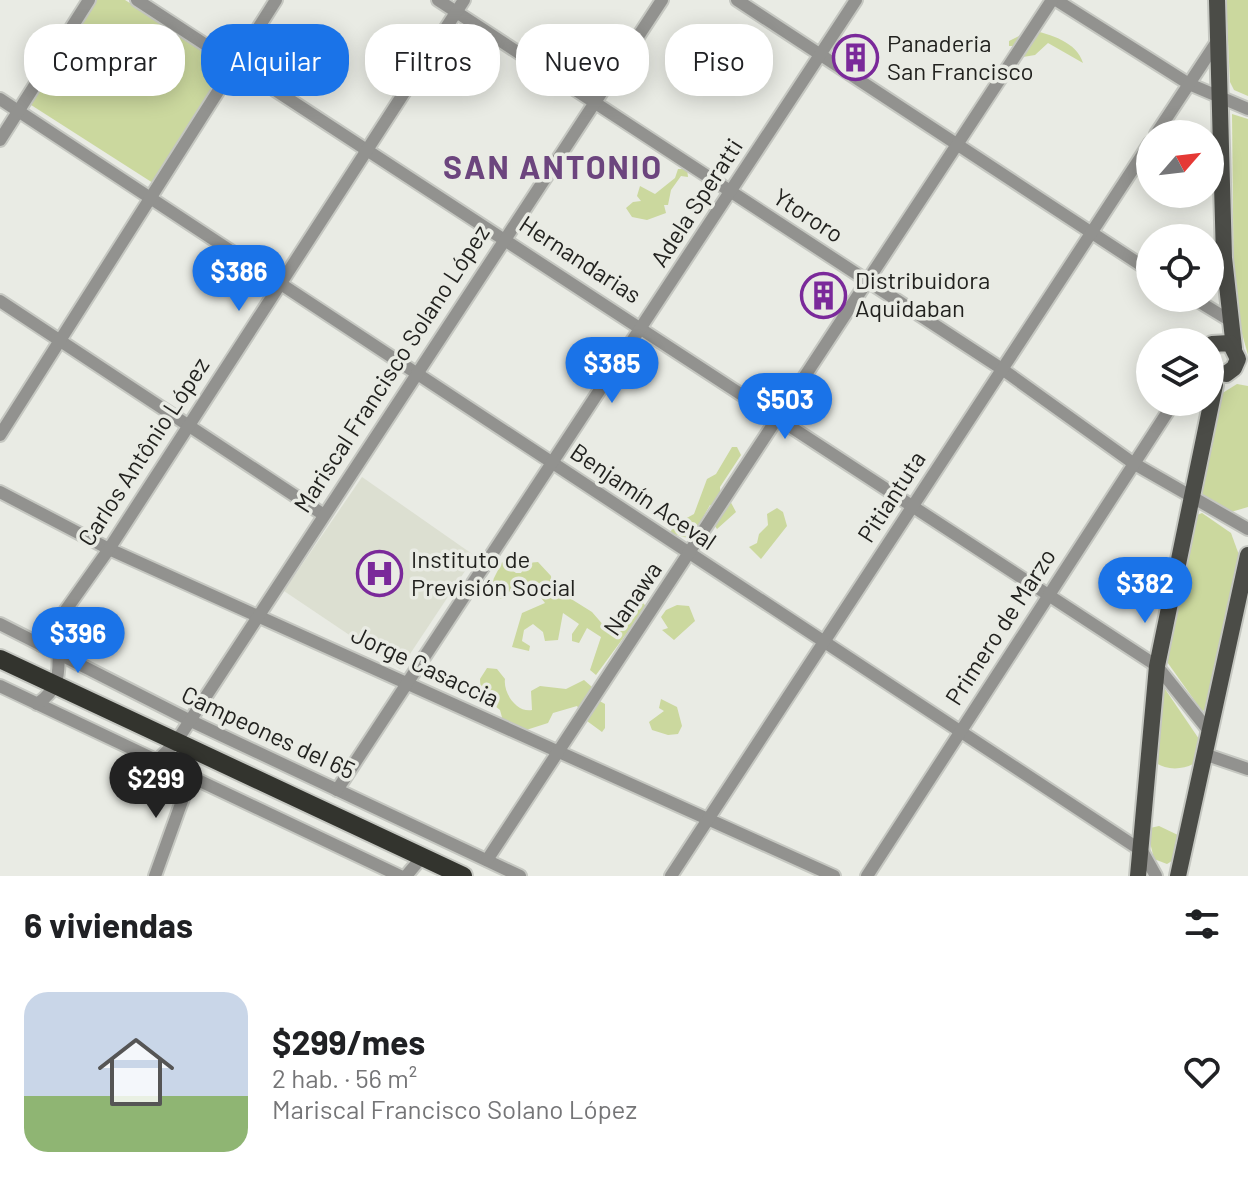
<!DOCTYPE html>
<html lang="es">
<meta charset="utf-8">
<style>
:root{--surface:#fff;--page:#f2f2f2;--text:#202124;--muted:#757577;--accent:#1a73e8}
body{margin:0;font-family:Barlow,sans-serif;background:var(--page);color:var(--text);height:100vh;display:flex;flex-direction:column;font-size:30px;white-space:nowrap}
*{box-sizing:border-box;margin:0}
p{font-size:26px;color:var(--muted)}
.icon{flex:none;width:44px;height:44px;fill:none;stroke:currentColor;stroke-width:2;stroke-linecap:round;stroke-linejoin:round}
.map{position:relative;height:876px;overflow:hidden}
.sheet{display:flex;flex-direction:column;background:var(--surface);flex:1}
.sheet>*{flex:none}
.hud{position:absolute;left:24px;top:24px;width:800px;height:72px;display:flex;gap:16px}
.needle{width:52px;rotate:62deg}
.tools{position:absolute;left:1136px;top:120px;display:grid;gap:16px}
.tools a{display:grid;place-items:center;width:88px;height:88px;border-radius:50%;background:var(--surface);box-shadow:0 4px 20px #0003;font-size:40px}
.price{position:absolute;translate:-50% -68px;padding:0 18px;border-radius:28px;background:var(--accent);color:#fff;font-size:26px;line-height:52px;filter:drop-shadow(0 2px 4px #0008)}
.price::after{content:'';position:absolute;left:50%;top:48px;width:24px;height:18px;margin-left:-12px;background:inherit;clip-path:polygon(0 0,100% 0,50% 100%)}
.price.active{background:#222;color:#fff}
ul{padding:0;list-style:none}
li{display:flex;align-items:center;gap:24px;height:200px;padding:0 24px}
li span{display:grid;place-items:center;flex:none;width:224px;height:160px;border-radius:24px;color:#555}
li>.icon{margin-inline-start:auto}
span .icon{width:96px;height:96px;fill:#fffc;stroke-width:1}
li b{font-size:34px}
h2{display:flex;justify-content:space-between;align-items:center;height:96px;padding:0 24px;font-size:34px}
.tag{padding:0 28px;border-radius:32px;background:var(--surface);box-shadow:0 4px 20px #0003;font-size:28px;line-height:72px}
.tag.active{background:var(--accent);color:#fff}
.map>svg:first-child{display:block}
.built{fill:#dcdfd1}
.green{fill:#cbd89e}
.lines{fill:none;stroke-linecap:round;stroke-linejoin:round}
.minor-casing{stroke:#c5c7c1;stroke-width:16}
.major-casing{stroke:#c5c7c1;stroke-width:20}
.highway-casing{stroke:#c5c7c1;stroke-width:22}
.minor{stroke:#92928f;stroke-width:12}
.major{stroke:#4b4c47;stroke-width:16}
.highway{stroke:#33342e;stroke-width:18}
.labels{text-anchor:middle;stroke-width:7;stroke-linejoin:round;paint-order:stroke}
.poi-label{font-size:24px;fill:#22221f;stroke:#e9ebe4;text-anchor:start}
.street-label{font-size:24px;fill:#22221f;stroke:#e9ebe4}
.district-label{font-size:32px;font-weight:bold;letter-spacing:2px;fill:#6c457e;stroke:#e9ebe4}
</style>
<div class="map">
<svg width="1248" height="876" viewBox="0 0 1248 876">
<rect width="100%" height="100%" fill="#e9ebe4"/>
<path class="built" d="M 362,477 L 475,556 L 400,669 L 284,591 Z"/>
<g class="green">
<path d="M 94,0 L 125,0 L 227,64 L 153,183 L 28,103 Z"/>
<path d="M 1226,0 L 1248,0 L 1248,96 L 1234,90 L 1230,82 Z"/>
<path d="M 1031,30 C 1050,34 1077,42 1083,63 L 1048,43 L 1035,55 L 1023,57 L 1019,46 L 1009,46 L 1009,41 Z"/>
<path d="M 1232,114 L 1248,119 L 1248,355 L 1234,305 Z"/>
<path d="M 678,169 L 687,169 L 688,177 L 681,176 L 671,190 L 668,205 L 664,205 L 666,213 L 647,220 L 632,217 L 626,208 L 633,202 L 641,201 L 637,196 L 640,186 L 655,194 L 675,178 Z"/>
<path d="M 1237,384 L 1248,386 L 1248,507 L 1231,512 L 1203,495 L 1201,490 L 1221,394 Z"/>
<path d="M 732,447 L 737,447 L 741,455 L 720,487 L 721,500 L 728,497 L 736,512 L 717,529 L 712,522 L 717,507 L 710,505 L 691,539 L 670,533 L 674,525 L 694,514 L 707,479 L 716,474 Z"/>
<path d="M 777,508 L 783,512 L 787,526 L 761,559 L 749,547 L 757,543 L 759,534 L 768,525 L 767,514 Z"/>
<path d="M 1202,513 L 1231,533 L 1239,555 L 1206,710 L 1202,711 L 1165,659 L 1197,515 Z"/>
<path d="M 502,562 L 516,573 L 521,573 L 527,563 L 538,562 L 551,576 L 552,587 L 592,612 L 605,627 L 620,623 L 627,602 L 639,596 L 646,607 L 596,675 L 590,670 L 601,637 L 587,628 L 579,643 L 572,641 L 572,634 L 579,624 L 563,613 L 558,640 L 545,641 L 543,632 L 533,624 L 524,630 L 522,641 L 530,646 L 529,651 L 512,647 L 522,613 L 545,603 L 538,594 L 510,591 L 503,599 L 495,598 L 492,582 Z"/>
<path d="M 677,605 L 689,606 L 695,621 L 674,640 L 662,630 L 668,628 L 661,617 L 666,610 Z"/>
<path d="M 487,668 L 497,669 L 505,679 C 503,693 517,713 532,710 L 531,691 L 540,686 L 566,689 L 584,680 L 592,687 L 587,694 L 605,704 L 605,728 L 602,732 L 587,721 L 577,706 L 553,713 L 548,723 L 523,731 L 503,721 L 500,710 L 481,695 L 480,679 Z"/>
<path d="M 1163,686 L 1199,739 L 1193,764 C 1182,770 1166,770 1156,763 Z"/>
<path d="M 661,699 L 677,707 L 682,726 L 678,734 L 668,735 L 652,730 L 649,722 L 664,711 L 659,708 Z"/>
<path d="M 1159,826 L 1180,836 L 1175,859 L 1167,864 L 1154,859 L 1149,838 L 1150,828 Z"/>
</g>
<g class="lines">
<defs>
<g id="minor">
<path d="M 137,0 L 1157,666 L 1209,731"/>
<path d="M 438,0 L 1002,369 L 1133,463 L 1248,529"/>
<path d="M 737,0 L 1150,271"/>
<path d="M 1056,0 L 1189,84 L 1248,109"/>
<path d="M 0,99 L 1142,851 L 1156,876"/>
<path d="M 1156,134 L 1218,40"/>
<path d="M 0,140 L 89,0"/>
<path d="M 1193,298 L 1229,320"/>
<path d="M 0,301 L 324,515"/>
<path d="M 0,435 L 276,0"/>
<path d="M 0,492 L 109,549 L 834,876"/>
<path d="M 0,624 L 189,720 L 520,876"/>
<path d="M 41,645 L 109,549 L 464,0"/>
<path d="M 0,686 L 400,876"/>
<path d="M 37,704 C 71,682 53,653 60,621"/>
<path d="M 1204,754 L 1248,769"/>
<path d="M 158,760 L 176,742 L 662,0"/>
<path d="M 337,790 L 856,0"/>
<path d="M 487,860 L 1052,0"/>
<path d="M 155,876 L 191,776"/>
<path d="M 406,876 L 422,857"/>
<path d="M 671,876 L 1150,143"/>
<path d="M 867,876 L 1174,402"/>
</g>
<g id="major">
<path d="M 1217,0 L 1224,258 L 1234,348"/>
<path d="M 1210,371 L 1226,374 L 1234,368 L 1238,359 L 1230,343 L 1212,344"/>
<path d="M 1138,876 L 1157,666 L 1215,385 L 1210,371"/>
<path d="M 1178,876 L 1248,555"/>
</g>
<path id="highway" d="M 0,659 L 463,876"/>
</defs>
<use href="#minor" class="minor-casing"/>
<use href="#major" class="major-casing"/>
<use href="#highway" class="highway-casing"/>
<use href="#minor" class="minor"/>
<use href="#major" class="major"/>
<use href="#highway" class="highway"/>
</g>
<defs>
<symbol id="building-ring" viewBox="-11 -11 22 22"><circle r="9.5" fill="#e9ebe4" stroke="#7a299a" stroke-width="1.5"/><path d="M-4-6H4V6H1V3H-1V6H-4ZM-2.5-4.3h1.7v1.8h-1.7ZM.8-4.3h1.7v1.8H.8ZM-2.5-1h1.7V.8h-1.7ZM.8-1h1.7V.8H.8Z" fill="#7a299a"/></symbol>
<symbol id="hospital-ring" viewBox="-11 -11 22 22"><circle r="9.5" fill="#e9ebe4" stroke="#7a299a" stroke-width="1.5"/><path d="M-5-5h3v3.5h4V-5h3V5h-3V1.5h-4V5h-3Z" fill="#7a299a"/></symbol>
</defs>
<g fill-rule="evenodd">
<use href="#building-ring" x="830" y="32" width="51" height="51"/>
<use href="#building-ring" x="798" y="270" width="51" height="51"/>
<use href="#hospital-ring" x="354" y="548" width="51" height="51"/>
</g>
<g class="labels">
<g class="poi-label">
<text x="887" y="52">Panaderia<tspan x="887" dy="28">San Francisco</tspan></text>
<text x="855" y="289">Distribuidora<tspan x="855" dy="28">Aquidaban</tspan></text>
<text x="411" y="568">Instituto de<tspan x="411" dy="28">Previsión Social</tspan></text>
</g>
<g class="street-label">
<text transform="translate(697 203) rotate(-57)" y="8">Adela Speratti</text>
<text transform="translate(808 216) rotate(33)" y="8">Ytororo</text>
<text transform="translate(580 260) rotate(33)" y="8">Hernandarias</text>
<text transform="translate(392 369) rotate(-57)" y="8">Mariscal Francisco Solano López</text>
<text transform="translate(144 452) rotate(-57)" y="8">Carlos Antônio López</text>
<text transform="translate(643 497) rotate(34)" y="8">Benjamín Aceval</text>
<text transform="translate(892 497) rotate(-57)" y="8">Pitiantuta</text>
<text transform="translate(633 599) rotate(-56)" y="8">Nanawa</text>
<text transform="translate(1001 627) rotate(-57)" y="8">Primero de Marzo</text>
<text transform="translate(425 667) rotate(25)" y="8">Jorge Casaccia</text>
<text transform="translate(268 733) rotate(25)" y="8">Campeones del 65</text>
</g>
<g class="district-label">
<text x="553" y="179">SAN ANTONIO</text>
</g>
</g>
</svg>
<div class="tools">
<a><svg class="needle" viewBox="-14 -14 28 28"><path d="M0-13l5 13h-10z" fill="#e53935"/><path d="M0 13l5-13h-10z" fill="#757577"/></svg></a>
<a><svg class="icon" aria-label="locate" viewBox="0 0 24 24"><circle cx="12" cy="12" r="6"/><path d="M12 2v4M12 18v4M2 12h4M18 12h4"/></svg></a>
<a><svg class="icon" aria-label="layers" viewBox="0 0 24 24"><path d="M12 4l9 5-9 5-9-5zM3 14l9 5 9-5"/></svg></a>
</div>
<b class="price" style="left:239px;top:313px">$386</b>
<b class="price" style="left:612px;top:405px">$385</b>
<b class="price" style="left:785px;top:441px">$503</b>
<b class="price" style="left:1145px;top:625px">$382</b>
<b class="price" style="left:78px;top:675px">$396</b>
<b class="price active" style="left:156px;top:820px">$299</b>
<div class="hud">
<a class="tag">Comprar</a>
<a class="tag active">Alquilar</a>
<a class="tag">Filtros</a>
<a class="tag">Nuevo</a>
<a class="tag">Piso</a>
</div>
</div>
<section class="sheet">
<h2>6 viviendas<svg class="icon" aria-label="filters" viewBox="0 0 24 24"><path d="M4 7h16M4 17h16"/><circle cx="9" cy="7" r="2"/><circle cx="15" cy="17" r="2"/></svg></h2>
<ul>
<li><span style="background:linear-gradient(#c9d6e8 65%,#8fb573 0)"><svg class="icon" aria-label="home" viewBox="0 0 24 24"><path d="M3 11l9-7 9 7M6 9v11h12V9"/></svg></span><div><b>$299/mes</b><p>2 hab. · 56 m²</p><p>Mariscal Francisco Solano López</p></div><svg class="icon" aria-label="heart" viewBox="0 0 24 24"><path d="M12 20l-8-8c-3-5 5-10 8-4 3-6 11-1 8 4z"/></svg></li>
</ul>
</section>
